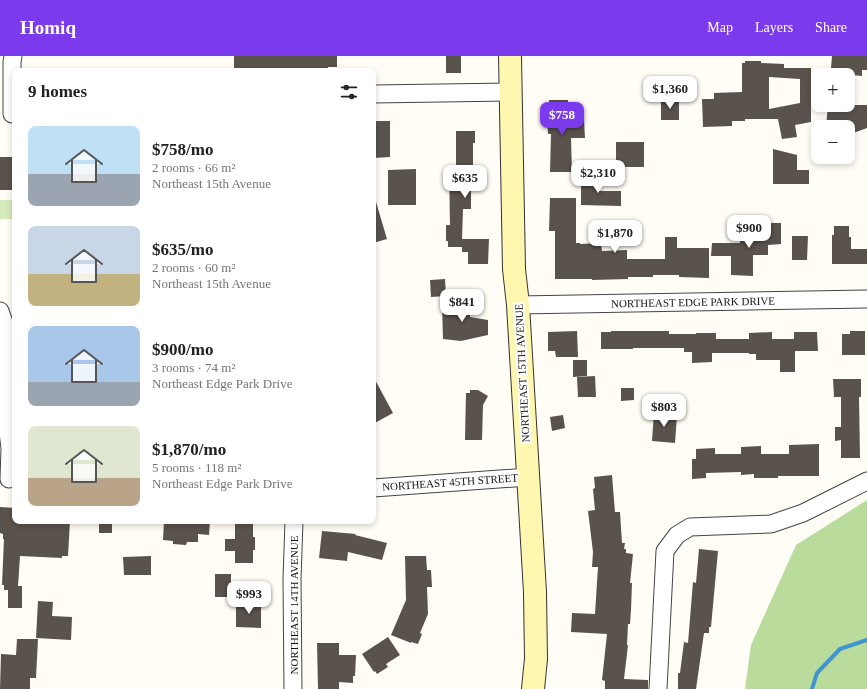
<!DOCTYPE html>
<meta charset="utf-8">
<style>
:root{--surface:#fff;--page:#f6f6f6;--text:#202124;--muted:#757577;--accent:#7c3aed}
body{margin:0;font-family:Georgia,serif;background:var(--page);color:var(--text);height:100vh;display:flex;flex-direction:column;font-size:15px;white-space:nowrap}
*{box-sizing:border-box;margin:0}
p{font-size:13px;color:var(--muted)}
.icon{flex:none;width:22px;height:22px;fill:none;stroke:currentColor;stroke-width:2;stroke-linecap:round;stroke-linejoin:round}
.map{position:relative;flex:1;overflow:hidden}
.sheet{position:absolute;left:12px;top:12px;width:364px;height:456px;display:flex;flex-direction:column;background:var(--surface);border-radius:8px;box-shadow:0 2px 6px #0003}
.sheet>*{flex:none}
.buttons{position:absolute;left:811px;top:12px;display:grid;gap:8px}
.buttons a{display:grid;place-items:center;width:44px;height:44px;border-radius:8px;background:var(--surface);box-shadow:0 2px 6px #0003;font-size:20px}
.price{position:absolute;translate:-50% -34px;padding:0 9px;border-radius:8px;background:#fff;color:#222;font-size:13px;line-height:26px;filter:drop-shadow(0 1px 2px #0008)}
.price::after{content:'';position:absolute;left:50%;top:24px;width:12px;height:9px;margin-left:-6px;background:inherit;clip-path:polygon(0 0,100% 0,50% 100%)}
.price.on{background:var(--accent);color:#fff}
ul{padding:0;list-style:none}
li{display:flex;align-items:center;gap:12px;height:100px;padding:0 16px}
li span{display:grid;place-items:center;flex:none;width:112px;height:80px;border-radius:8px;color:#555}
li>.icon{margin-inline-start:auto}
span .icon{width:48px;height:48px;fill:#fffc;stroke-width:1}
li b{font-size:17px}
h2{display:flex;justify-content:space-between;align-items:center;height:48px;padding:0 16px;font-size:17px}
header{display:flex;align-items:center;gap:24px;box-sizing:border-box;height:56px;padding:0 20px;background:var(--accent);color:#fff}
header strong{font-size:19px}
nav{display:flex;gap:22px;margin-inline-start:auto;font-size:14px}
.map>svg:first-child{display:block}
.green{fill:#d5ebbd}
.forest{fill:#b9dc9c}
.lines{fill:none;stroke-linecap:round;stroke-linejoin:round}
.stream{stroke:#3f96cf;stroke-width:4}
.building{fill:#5a524d;fill-rule:evenodd}
.street-casing{stroke:#444;stroke-width:19}
.secondary-casing{stroke:#333;stroke-width:24}
.street{stroke:#fff;stroke-width:17}
.secondary{stroke:#fff6b0;stroke-width:22}
.labels{text-anchor:middle;stroke-width:4;stroke-linejoin:round;paint-order:stroke}
.street-label{font-size:11px;fill:#111;stroke:#fff}
</style>
<header>
<strong>Homiq</strong>
<nav><a>Map</a><a>Layers</a><a>Share</a></nav>
</header>
<div class="map">
<svg width="867" height="633" viewBox="0 0 867 633">
<rect width="100%" height="100%" fill="#fffdf5"/>
<rect class="green" x="0" y="144" width="15" height="19"/>
<path class="forest" d="M 867,444 L 867,633 L 745,633 L 751,589 L 796,489 Z"/>
<g class="lines">
<path class="stream" d="M 812,633 L 817,617 L 840,593 L 867,584"/>
</g>
<g class="building">
<path d="M 234,0 L 337,0 L 337,11 L 328,11 L 328,14 L 310,15 L 234,15 Z"/>
<rect x="446" y="0" width="15" height="17"/>
<path d="M 832,0 L 867,0 L 867,14 L 862,14 L 862,20 L 843,18 L 844,12 L 831,12 Z"/>
<path d="M 745,5 L 761,5 L 761,7 L 784,8 L 784,12 L 811,12 L 811,66 L 795,69 L 797,81 L 782,83 L 778,63 L 745,63 L 745,65 L 732,65 L 732,70 L 703,71 L 702,43 L 714,43 L 714,37 L 742,36 L 742,7 L 745,7 ZM 769,21 L 800,23 L 800,47 L 769,53 Z"/>
<path d="M 549,44 L 568,44 L 569,65 L 584,64 L 585,82 L 571,82 L 572,116 L 550,116 L 551,78 L 548,78 L 547,60 L 550,59 Z"/>
<rect x="661" y="44" width="18" height="20"/>
<path d="M 828,49 L 867,49 L 867,72 L 848,79 L 848,71 L 826,71 Z"/>
<path d="M 373,65 L 390,65 L 390,101 L 373,102 Z"/>
<path d="M 456,75 L 475,75 L 475,87 L 473,87 L 473,112 L 481,112 L 481,128 L 471,128 L 471,153 L 463,153 L 462,183 L 489,183 L 488,208 L 468,208 L 468,196 L 462,196 L 462,191 L 448,191 L 448,185 L 446,185 L 446,169 L 450,169 L 449,112 L 456,112 Z"/>
<rect x="616" y="86" width="28" height="25"/>
<path d="M 773,93 L 797,99 L 797,114 L 809,114 L 809,128 L 773,128 Z"/>
<rect x="0" y="101" width="15" height="33"/>
<path d="M 416,113 L 416,149 L 388,149 L 388,114 Z"/>
<path d="M 581,120 L 597,120 L 597,135 L 621,135 L 621,150 L 581,149 Z"/>
<path d="M 550,142 L 576,142 L 576,187 L 580,187 L 580,188 L 601,187 L 602,195 L 627,194 L 627,203 L 665,203 L 665,181 L 677,181 L 677,192 L 709,192 L 709,222 L 679,221 L 679,219 L 653,219 L 653,221 L 628,221 L 628,223 L 592,224 L 592,223 L 555,223 L 555,175 L 549,175 Z"/>
<path d="M 373,146 L 376,146 L 387,183 L 373,187 Z"/>
<path d="M 759,167 L 781,167 L 781,188 L 768,189 L 768,199 L 753,199 L 753,220 L 731,219 L 731,200 L 711,200 L 712,187 L 740,187 L 740,184 L 759,183 Z"/>
<path d="M 834,170 L 849,170 L 849,181 L 851,181 L 851,193 L 867,193 L 867,208 L 832,208 L 832,179 L 834,179 Z"/>
<path d="M 792,180 L 808,180 L 807,204 L 792,204 Z"/>
<path d="M 445,223 L 446,240 L 431,241 L 430,224 Z"/>
<path d="M 461,246 L 470,249 L 470,261 L 488,264 L 488,279 L 461,285 L 443,283 L 442,249 Z"/>
<path d="M 577,275 L 578,301 L 556,301 L 555,295 L 548,295 L 548,276 Z"/>
<path d="M 611,275 L 669,275 L 669,278 L 696,278 L 696,277 L 716,277 L 716,283 L 749,283 L 749,277 L 772,276 L 772,283 L 794,283 L 794,276 L 817,276 L 818,295 L 795,295 L 795,316 L 780,316 L 780,304 L 756,304 L 756,298 L 749,298 L 749,297 L 712,297 L 712,306 L 692,307 L 692,296 L 684,296 L 684,292 L 633,292 L 633,293 L 601,293 L 601,276 L 611,276 Z"/>
<path d="M 850,275 L 865,275 L 865,299 L 842,299 L 842,278 L 850,278 Z"/>
<path d="M 573,304 L 587,304 L 587,320 L 573,321 Z"/>
<path d="M 373,320 L 393,357 L 373,368 Z"/>
<path d="M 595,320 L 596,341 L 578,341 L 577,321 Z"/>
<path d="M 833,323 L 861,323 L 861,341 L 859,341 L 860,402 L 841,402 L 841,384 L 835,385 L 835,371 L 841,371 L 841,341 L 834,341 Z"/>
<path d="M 621,332 L 634,332 L 634,344 L 621,345 Z"/>
<path d="M 470,334 L 478,334 L 488,340 L 483,349 L 482,384 L 465,384 L 466,337 L 470,337 Z"/>
<path d="M 654,356 L 677,359 L 675,387 L 652,385 Z"/>
<path d="M 563,359 L 565,372 L 552,375 L 550,361 Z"/>
<path d="M 819,388 L 819,420 L 778,420 L 778,422 L 754,422 L 754,418 L 741,419 L 741,416 L 706,417 L 706,422 L 692,423 L 692,403 L 696,403 L 696,393 L 715,392 L 715,398 L 741,398 L 741,391 L 761,390 L 761,398 L 789,398 L 789,389 Z"/>
<path d="M 612,419 L 615,456 L 620,456 L 622,487 L 625,487 L 624,493 L 626,493 L 626,497 L 633,498 L 630,527 L 632,527 L 631,554 L 630,568 L 628,568 L 627,589 L 628,589 L 624,623 L 648,624 L 648,633 L 605,633 L 605,625 L 602,624 L 607,578 L 571,576 L 572,557 L 595,558 L 598,511 L 592,511 L 593,496 L 588,455 L 595,454 L 593,433 L 595,432 L 594,421 Z"/>
<path d="M 0,451 L 15,452 L 15,465 L 70,465 L 68,500 L 62,500 L 62,502 L 20,500 L 18,530 L 22,530 L 22,552 L 8,552 L 8,534 L 4,534 L 4,529 L 2,529 L 4,483 L 3,483 L 3,478 L 0,477 Z"/>
<rect x="99" y="465" width="13" height="12"/>
<path d="M 164,465 L 210,465 L 209,479 L 198,478 L 198,486 L 187,486 L 186,489 L 173,488 L 173,485 L 163,484 Z"/>
<path d="M 235,465 L 253,465 L 253,481 L 255,481 L 255,494 L 253,494 L 253,507 L 235,507 L 235,495 L 225,495 L 225,483 L 235,483 Z"/>
<path d="M 322,475 L 356,478 L 355,479 L 387,487 L 382,504 L 348,496 L 347,505 L 319,502 Z"/>
<path d="M 699,493 L 718,495 L 711,571 L 709,571 L 709,577 L 704,577 L 696,633 L 678,633 L 678,617 L 680,617 L 684,586 L 688,587 L 693,526 L 696,527 Z"/>
<path d="M 151,500 L 151,519 L 124,519 L 123,501 Z"/>
<path d="M 405,500 L 426,500 L 427,514 L 431,514 L 432,531 L 427,531 L 428,558 L 420,577 L 422,578 L 418,588 L 411,586 L 411,587 L 391,579 L 406,544 Z"/>
<rect x="215" y="518" width="16" height="23"/>
<path d="M 38,545 L 53,546 L 52,560 L 72,561 L 71,584 L 36,582 Z"/>
<path d="M 236,547 L 261,547 L 261,572 L 236,571 Z"/>
<path d="M 388,581 L 400,599 L 386,608 L 388,611 L 377,618 L 375,615 L 374,616 L 362,598 Z"/>
<path d="M 17,583 L 38,583 L 36,622 L 30,622 L 30,633 L 0,633 L 1,598 L 16,599 Z"/>
<path d="M 317,587 L 339,587 L 339,599 L 356,599 L 355,620 L 353,620 L 353,627 L 339,626 L 339,633 L 318,633 Z"/>
</g>
<g class="lines">
<defs>
<g id="street">
<path d="M 373,38 L 511,36"/>
<path d="M 12,58 L 12,6 L 13,0"/>
<path d="M 518,249 L 867,243"/>
<path d="M 0,255 L 7,275 L 7,368 L 10,392 L 9,423"/>
<path d="M 373,432 L 528,421"/>
<path d="M 293,633 L 292,523 L 294,465"/>
<path d="M 658,633 L 665,495 L 677,479 L 690,471 L 771,468 L 803,457 L 867,425"/>
</g>
<path id="secondary" d="M 510,0 L 514,213 L 518,249 L 535,536 L 536,603 L 533,633"/>
</defs>
<use href="#street" class="street-casing"/>
<use href="#secondary" class="secondary-casing"/>
<use href="#street" class="street"/>
<use href="#secondary" class="secondary"/>
</g>
<g class="labels">
<g class="street-label">
<text transform="translate(693 246) rotate(-1)" y="4">NORTHEAST EDGE PARK DRIVE</text>
<text transform="translate(522 317) rotate(-93)" y="4">NORTHEAST 15TH AVENUE</text>
<text transform="translate(450 426) rotate(-4)" y="4">NORTHEAST 45TH STREET</text>
<text transform="translate(294 549) rotate(-90)" y="4">NORTHEAST 14TH AVENUE</text>
</g>
</g>
</svg>
<div class="buttons">
<a>+</a>
<a>−</a>
</div>
<b class="price" style="left:670px;top:54px">$1,360</b>
<b class="price on" style="left:562px;top:80px">$758</b>
<b class="price" style="left:598px;top:138px">$2,310</b>
<b class="price" style="left:465px;top:143px">$635</b>
<b class="price" style="left:749px;top:193px">$900</b>
<b class="price" style="left:615px;top:198px">$1,870</b>
<b class="price" style="left:462px;top:267px">$841</b>
<b class="price" style="left:664px;top:372px">$803</b>
<b class="price" style="left:249px;top:559px">$993</b>
<section class="sheet">
<h2>9 homes<svg class="icon" aria-label="filters" viewBox="0 0 24 24"><path d="M4 7h16M4 17h16"/><circle cx="9" cy="7" r="2"/><circle cx="15" cy="17" r="2"/></svg></h2>
<ul>
<li><span style="background:linear-gradient(#bfe0f5 60%,#9aa5b1 0)"><svg class="icon" aria-label="home" viewBox="0 0 24 24"><path d="M3 11l9-7 9 7M6 9v11h12V9"/></svg></span><div><b>$758/mo</b><p>2 rooms · 66 m²</p><p>Northeast 15th Avenue</p></div></li>
<li><span style="background:linear-gradient(#c9d6e8 60%,#c2b280 0)"><svg class="icon" aria-label="home" viewBox="0 0 24 24"><path d="M3 11l9-7 9 7M6 9v11h12V9"/></svg></span><div><b>$635/mo</b><p>2 rooms · 60 m²</p><p>Northeast 15th Avenue</p></div></li>
<li><span style="background:linear-gradient(#a9c7e8 70%,#9aa5b1 0)"><svg class="icon" aria-label="home" viewBox="0 0 24 24"><path d="M3 11l9-7 9 7M6 9v11h12V9"/></svg></span><div><b>$900/mo</b><p>3 rooms · 74 m²</p><p>Northeast Edge Park Drive</p></div></li>
<li><span style="background:linear-gradient(#dfe7d0 65%,#b9a48a 0)"><svg class="icon" aria-label="home" viewBox="0 0 24 24"><path d="M3 11l9-7 9 7M6 9v11h12V9"/></svg></span><div><b>$1,870/mo</b><p>5 rooms · 118 m²</p><p>Northeast Edge Park Drive</p></div></li>
</ul>
</section>
</div>
